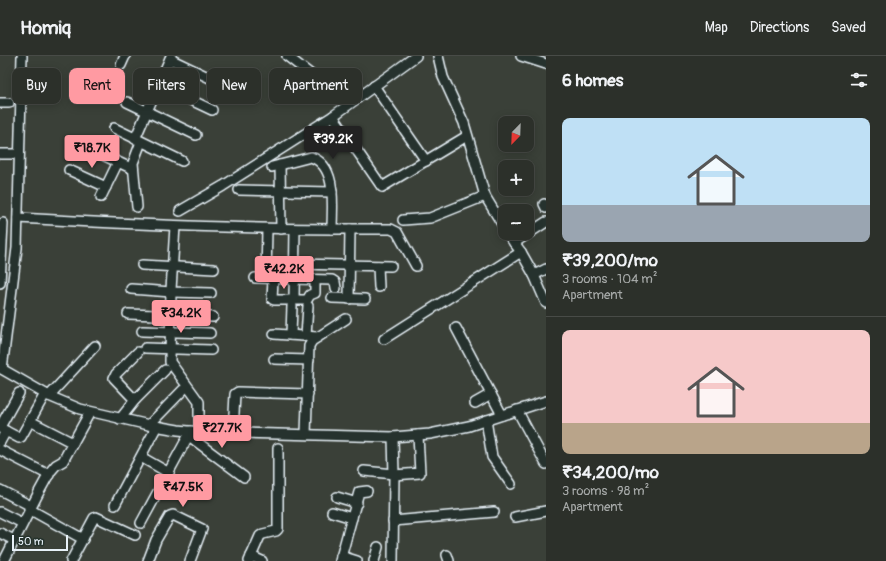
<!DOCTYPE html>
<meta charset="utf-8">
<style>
:root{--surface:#2c302a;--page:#343832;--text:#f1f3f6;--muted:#a6a9a8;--line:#484b47;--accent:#ff9aa2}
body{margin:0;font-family:Pangolin,sans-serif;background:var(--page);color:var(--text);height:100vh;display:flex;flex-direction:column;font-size:15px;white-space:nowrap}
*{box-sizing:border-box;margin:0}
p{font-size:13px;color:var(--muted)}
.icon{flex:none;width:22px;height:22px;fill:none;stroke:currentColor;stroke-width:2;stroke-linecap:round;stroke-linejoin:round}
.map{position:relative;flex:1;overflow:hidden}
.details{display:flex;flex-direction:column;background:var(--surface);width:340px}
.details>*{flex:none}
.hud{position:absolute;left:12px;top:12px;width:380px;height:36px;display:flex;gap:8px}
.needle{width:26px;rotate:203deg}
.controls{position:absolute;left:498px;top:60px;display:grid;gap:8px}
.controls a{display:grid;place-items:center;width:36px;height:36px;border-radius:8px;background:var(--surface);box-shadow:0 2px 10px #0003,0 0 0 1px var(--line);font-size:20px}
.scale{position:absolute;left:12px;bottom:10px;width:56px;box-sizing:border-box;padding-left:4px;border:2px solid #e8f1f8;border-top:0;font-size:11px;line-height:14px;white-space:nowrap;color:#e8f1f8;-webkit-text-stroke:3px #26332d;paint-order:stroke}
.price{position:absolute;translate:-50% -34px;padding:0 9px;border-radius:4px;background:var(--accent);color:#111;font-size:13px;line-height:26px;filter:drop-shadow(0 1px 2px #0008)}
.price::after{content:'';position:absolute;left:50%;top:24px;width:12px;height:9px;margin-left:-6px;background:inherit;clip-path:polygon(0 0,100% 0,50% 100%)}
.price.active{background:#222;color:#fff}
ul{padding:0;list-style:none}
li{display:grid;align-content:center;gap:8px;height:212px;padding:0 16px}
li+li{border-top:1px solid var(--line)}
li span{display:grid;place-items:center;height:124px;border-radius:8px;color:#555}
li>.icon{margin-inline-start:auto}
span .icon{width:72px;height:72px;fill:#fffc;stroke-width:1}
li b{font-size:17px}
h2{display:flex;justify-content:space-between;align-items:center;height:48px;padding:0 16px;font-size:17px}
.chip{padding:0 14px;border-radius:8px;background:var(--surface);box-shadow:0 2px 10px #0003,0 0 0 1px var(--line);font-size:14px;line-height:36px}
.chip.active{background:var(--accent);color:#111}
header{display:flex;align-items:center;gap:24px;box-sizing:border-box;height:56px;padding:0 20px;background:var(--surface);border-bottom:1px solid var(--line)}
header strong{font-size:19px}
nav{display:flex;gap:22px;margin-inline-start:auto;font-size:14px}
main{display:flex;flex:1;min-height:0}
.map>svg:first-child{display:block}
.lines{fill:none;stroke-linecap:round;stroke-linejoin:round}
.minor-casing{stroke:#e8f1f8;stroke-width:12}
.minor{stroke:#26332d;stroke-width:9}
</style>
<header>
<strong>Homiq</strong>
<nav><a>Map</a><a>Directions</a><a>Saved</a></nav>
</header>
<main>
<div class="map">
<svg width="546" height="505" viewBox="0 0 546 505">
<rect width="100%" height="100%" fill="#3a4038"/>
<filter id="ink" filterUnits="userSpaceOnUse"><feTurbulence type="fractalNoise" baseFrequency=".025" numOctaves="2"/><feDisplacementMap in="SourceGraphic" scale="8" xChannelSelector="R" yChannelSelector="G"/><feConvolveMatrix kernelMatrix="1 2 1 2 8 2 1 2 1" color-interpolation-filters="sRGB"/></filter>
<g filter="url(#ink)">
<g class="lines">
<defs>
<g id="minor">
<path d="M 287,0 L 349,48"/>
<path d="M 438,0 L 443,21 L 464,67 L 485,140 L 505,173"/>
<path d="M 521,0 L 546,8"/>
<path d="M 170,3 L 212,23"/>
<path d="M 121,9 L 125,0"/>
<path d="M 159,29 L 212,54"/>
<path d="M 374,30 L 426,105"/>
<path d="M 127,46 L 196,79"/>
<path d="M 0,47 L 9,47"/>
<path d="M 333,60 L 382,131 L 467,80"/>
<path d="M 114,72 L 182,105"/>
<path d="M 135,83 L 171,0"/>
<path d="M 81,89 L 133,113"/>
<path d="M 0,98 L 19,98"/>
<path d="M 280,109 L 281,173"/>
<path d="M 272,111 L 311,101 C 338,110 332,151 332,173"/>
<path d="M 69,114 L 106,131"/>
<path d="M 239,134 L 332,136"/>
<path d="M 101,141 L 118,106"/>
<path d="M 544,148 L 546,152"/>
<path d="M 137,151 L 133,107 L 141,86"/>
<path d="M 180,155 L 223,130 L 333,60 L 416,0"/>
<path d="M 18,162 C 142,169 266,174 391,173 L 397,176 L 416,210"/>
<path d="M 403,164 L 430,162 L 485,140"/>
<path d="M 175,170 L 171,234 L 170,306 L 199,346 L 199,376"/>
<path d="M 507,177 L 521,196 L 534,219 L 546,247"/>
<path d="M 514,187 L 546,166"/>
<path d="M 295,208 L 391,210"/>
<path d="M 142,209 L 214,213"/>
<path d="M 378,210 L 379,231"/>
<path d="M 534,219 L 546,213"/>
<path d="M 255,222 L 332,224 L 335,226 L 336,232"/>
<path d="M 266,222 L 267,173"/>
<path d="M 273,223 L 272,243 L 274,244 L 307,244 L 310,239 L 315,237 L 315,224"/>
<path d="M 0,227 L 3,167"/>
<path d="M 131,233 L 171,236 L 211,237"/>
<path d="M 332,242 L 365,243"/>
<path d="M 349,243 L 350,173"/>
<path d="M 294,244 L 295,173"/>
<path d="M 128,258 L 213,261"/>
<path d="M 456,272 L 502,359"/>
<path d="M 142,275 L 210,277"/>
<path d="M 274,278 L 318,281"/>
<path d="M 291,279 L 292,250"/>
<path d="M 306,280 L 308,250"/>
<path d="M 384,283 L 521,196"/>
<path d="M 145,292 L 211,294"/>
<path d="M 274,303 L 309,304"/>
<path d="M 0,312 L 49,340 L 80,353 L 149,369 L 178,374 L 199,376 L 393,381 L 430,378 L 469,370 L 546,345"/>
<path d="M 2,313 L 17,192 L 22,0"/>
<path d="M 271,337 L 308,338"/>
<path d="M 45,338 L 30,365 L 73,387"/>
<path d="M 49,340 L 95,290"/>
<path d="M 135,344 L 114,322 L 116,318 L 138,296"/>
<path d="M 475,347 L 491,338"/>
<path d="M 517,354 L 546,408"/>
<path d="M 120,363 L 135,344 L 165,314"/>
<path d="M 486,364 L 492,401 L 511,428"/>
<path d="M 149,369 L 183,334"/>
<path d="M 0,371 L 19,337"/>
<path d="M 0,372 L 19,382 L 21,381 L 30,365"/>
<path d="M 233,377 L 235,338 L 238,336 L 267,337"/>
<path d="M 306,378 L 309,290 L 312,285 L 346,263"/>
<path d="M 189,380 L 244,421"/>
<path d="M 0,386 L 6,375"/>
<path d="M 0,394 L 49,419"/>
<path d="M 141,401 L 169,417"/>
<path d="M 364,415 L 394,418"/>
<path d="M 394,419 L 420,417 L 418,379"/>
<path d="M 0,434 L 31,450"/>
<path d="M 337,441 L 357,447"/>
<path d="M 115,449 L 157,370"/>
<path d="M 29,453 L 83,483"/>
<path d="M 0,456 L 22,467"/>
<path d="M 332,456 L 352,462"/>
<path d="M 515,461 L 546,455"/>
<path d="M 393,465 L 494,456"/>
<path d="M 141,467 L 191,375"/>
<path d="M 0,477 L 14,484"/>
<path d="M 447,499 L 449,505"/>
<path d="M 251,500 L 262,505"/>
<path d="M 341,500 L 357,505"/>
<path d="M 4,505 L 39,436 L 50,416 L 56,409 L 63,405 L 90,356"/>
<path d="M 71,505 L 94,462 L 96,461 L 135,479"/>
<path d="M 148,505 L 156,484 L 170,460 L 173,459 L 202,473 L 190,505"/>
<path d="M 249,505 L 260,480 L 263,478 L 276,475 L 278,473 L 278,392"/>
<path d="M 340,505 L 359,436 L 367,435"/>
<path d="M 374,505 L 378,491"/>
<path d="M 393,505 L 394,419 L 393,381"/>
</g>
</defs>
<use href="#minor" class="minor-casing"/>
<use href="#minor" class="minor"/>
</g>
</g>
</svg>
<div class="controls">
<a><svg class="needle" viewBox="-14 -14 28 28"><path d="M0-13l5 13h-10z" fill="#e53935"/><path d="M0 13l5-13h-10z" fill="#a6a9a8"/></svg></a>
<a>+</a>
<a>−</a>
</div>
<div class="scale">50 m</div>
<b class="price active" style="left:333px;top:104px">₹39.2K</b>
<b class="price" style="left:92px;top:113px">₹18.7K</b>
<b class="price" style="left:284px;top:234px">₹42.2K</b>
<b class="price" style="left:181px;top:278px">₹34.2K</b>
<b class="price" style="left:222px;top:393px">₹27.7K</b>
<b class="price" style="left:183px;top:452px">₹47.5K</b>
<div class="hud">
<a class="chip">Buy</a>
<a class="chip active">Rent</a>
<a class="chip">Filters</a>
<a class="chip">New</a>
<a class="chip">Apartment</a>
</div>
</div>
<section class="details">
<h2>6 homes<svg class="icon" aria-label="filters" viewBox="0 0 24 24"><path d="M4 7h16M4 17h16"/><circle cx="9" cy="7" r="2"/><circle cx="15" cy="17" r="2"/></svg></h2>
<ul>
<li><span style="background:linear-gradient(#bfe0f5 70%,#9aa5b1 0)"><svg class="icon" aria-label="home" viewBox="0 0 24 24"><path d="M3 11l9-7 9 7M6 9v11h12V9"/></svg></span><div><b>₹39,200/mo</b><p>3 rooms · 104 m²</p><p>Apartment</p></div></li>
<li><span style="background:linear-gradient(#f6c9c9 75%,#b9a48a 0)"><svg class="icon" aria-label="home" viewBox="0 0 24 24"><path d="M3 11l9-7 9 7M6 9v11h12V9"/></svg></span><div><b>₹34,200/mo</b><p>3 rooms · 98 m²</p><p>Apartment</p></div></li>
</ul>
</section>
</main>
